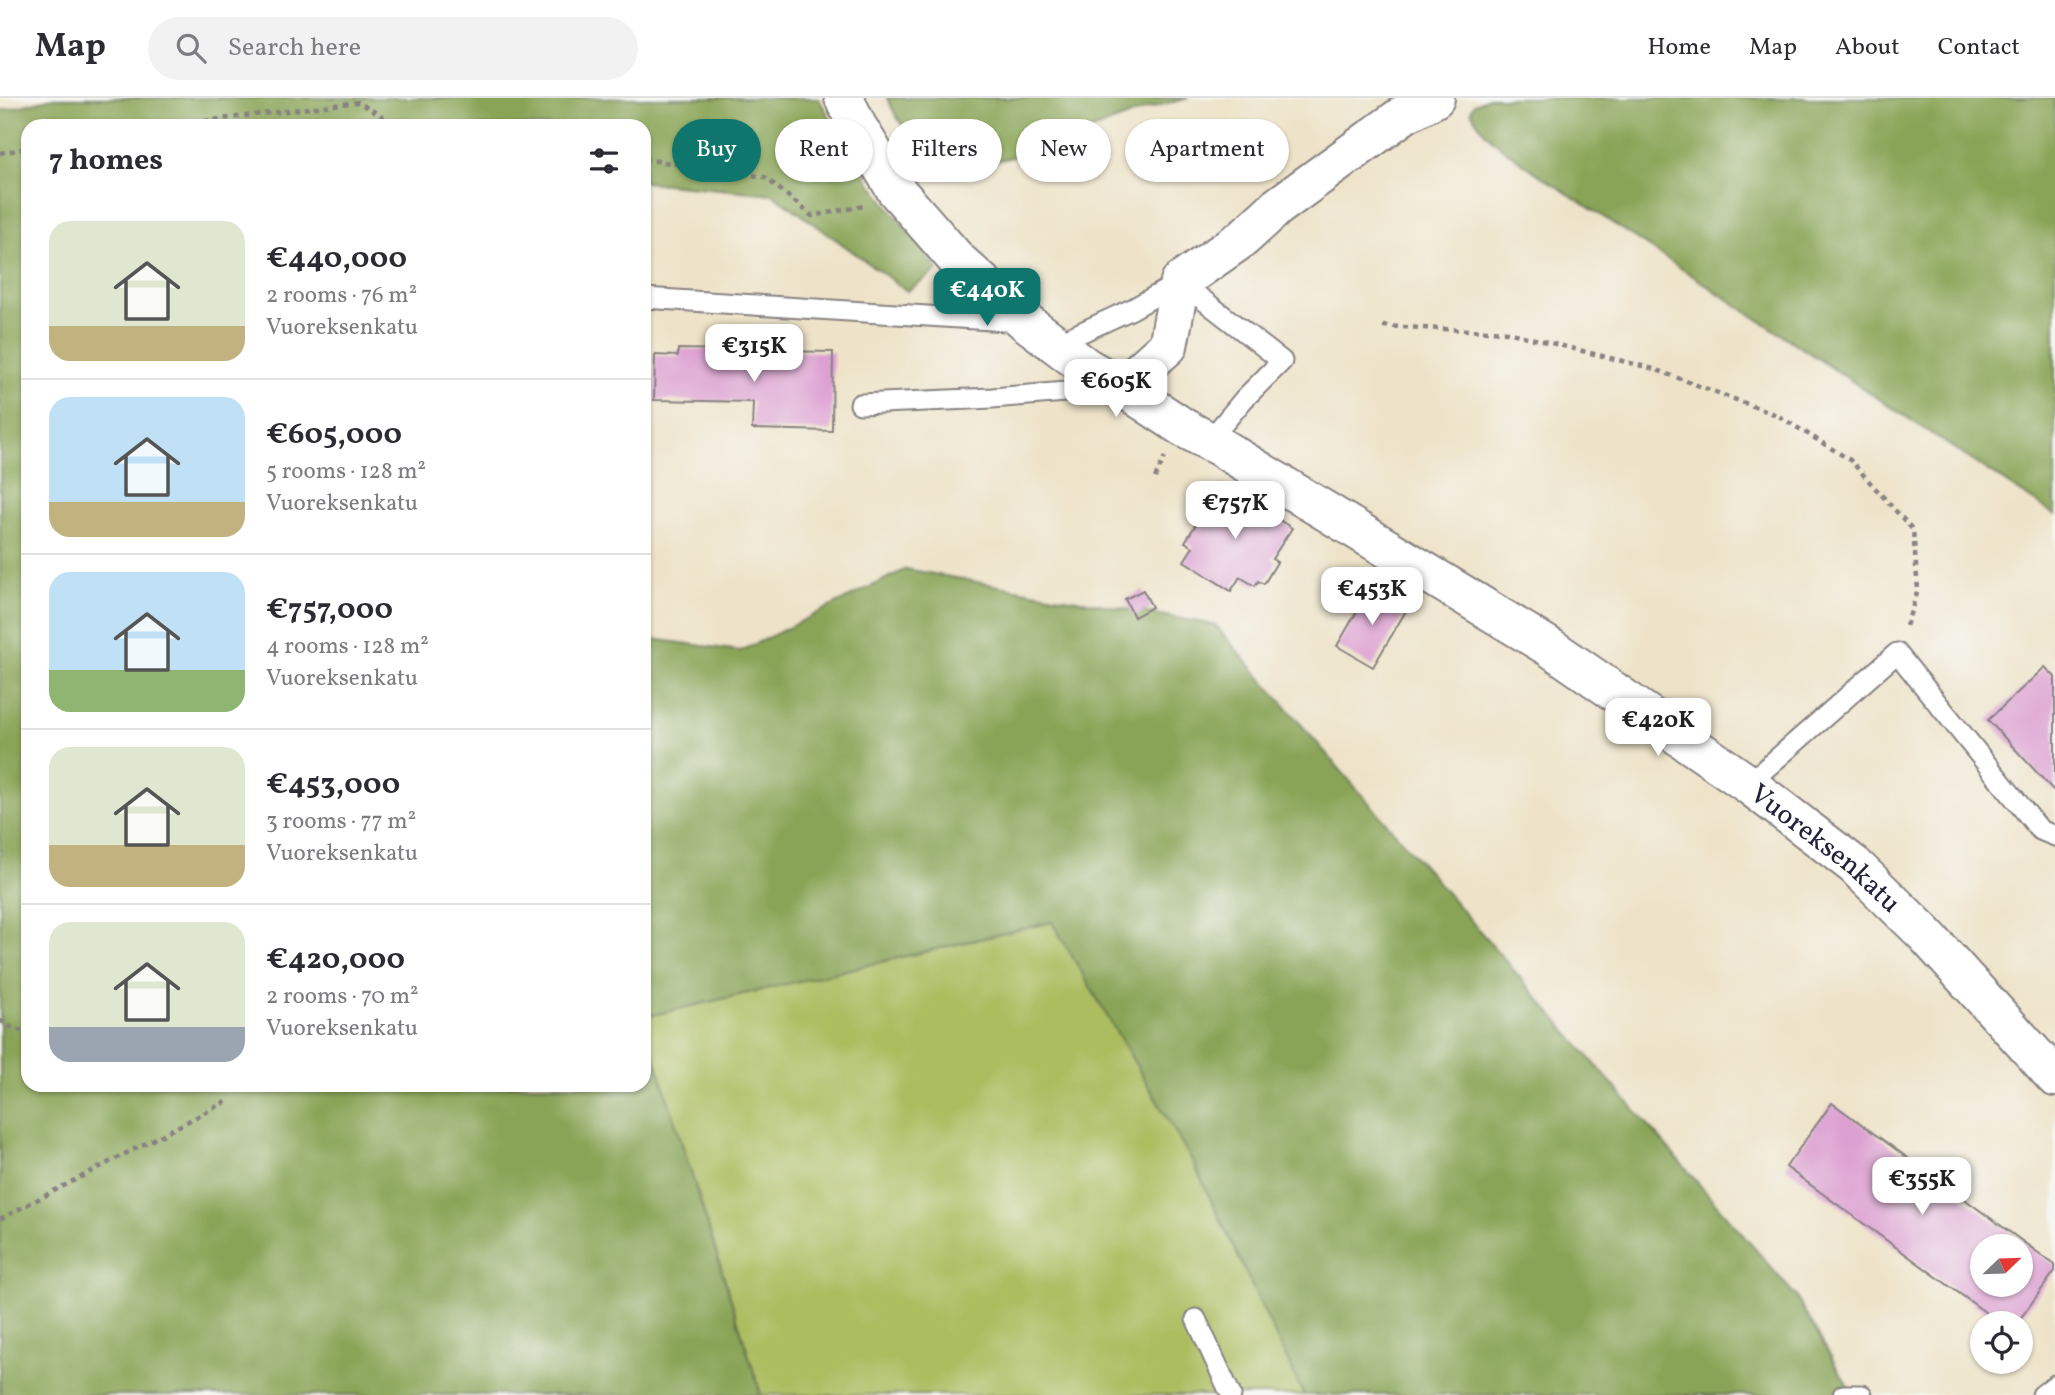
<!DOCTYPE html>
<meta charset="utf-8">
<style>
:root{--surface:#fff;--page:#f2f2f3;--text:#2b2b33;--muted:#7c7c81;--line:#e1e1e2;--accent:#0f766e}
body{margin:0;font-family:Vollkorn,serif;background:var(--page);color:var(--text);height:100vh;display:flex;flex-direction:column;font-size:26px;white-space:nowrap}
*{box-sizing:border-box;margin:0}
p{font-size:23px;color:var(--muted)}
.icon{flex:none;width:38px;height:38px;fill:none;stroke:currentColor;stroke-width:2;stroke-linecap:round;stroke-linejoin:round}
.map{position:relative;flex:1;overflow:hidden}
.details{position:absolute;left:21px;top:21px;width:630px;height:973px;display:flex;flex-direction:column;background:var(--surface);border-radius:21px;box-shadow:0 2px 5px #0004}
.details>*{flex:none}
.guide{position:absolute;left:672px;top:21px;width:665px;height:63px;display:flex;gap:14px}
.needle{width:46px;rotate:67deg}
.tools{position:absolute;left:1970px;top:1136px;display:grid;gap:14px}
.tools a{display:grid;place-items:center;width:63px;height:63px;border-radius:50%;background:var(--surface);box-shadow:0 2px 5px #0004;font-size:35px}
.price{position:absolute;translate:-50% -60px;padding:0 16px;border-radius:14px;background:#fff;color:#222;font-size:23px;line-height:46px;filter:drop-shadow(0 2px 4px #0008)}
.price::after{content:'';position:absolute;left:50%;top:42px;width:21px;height:16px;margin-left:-10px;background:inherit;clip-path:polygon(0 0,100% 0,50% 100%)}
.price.selected{background:var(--accent);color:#fff}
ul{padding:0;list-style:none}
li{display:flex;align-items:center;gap:21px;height:175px;padding:0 28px}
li+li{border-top:2px solid var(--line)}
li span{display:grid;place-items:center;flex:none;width:196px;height:140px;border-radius:21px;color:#555}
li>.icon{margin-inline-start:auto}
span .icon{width:84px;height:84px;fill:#fffc;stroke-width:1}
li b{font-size:30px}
h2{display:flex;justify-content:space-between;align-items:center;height:84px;padding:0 28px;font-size:30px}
.chip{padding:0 24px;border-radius:32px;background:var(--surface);box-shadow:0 2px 5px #0004;font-size:24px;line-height:63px}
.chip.selected{background:var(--accent);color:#fff}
header{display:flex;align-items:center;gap:42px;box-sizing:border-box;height:98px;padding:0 35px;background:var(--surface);border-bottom:2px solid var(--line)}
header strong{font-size:33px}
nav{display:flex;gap:38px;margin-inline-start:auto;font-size:24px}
.search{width:490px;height:63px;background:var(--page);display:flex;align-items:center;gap:18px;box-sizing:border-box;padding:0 24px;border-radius:38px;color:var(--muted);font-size:26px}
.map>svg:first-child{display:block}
.green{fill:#acbd60;stroke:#67704e;stroke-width:2}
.forest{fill:#89a456;stroke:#566348;stroke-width:2}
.building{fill:#dda0d2;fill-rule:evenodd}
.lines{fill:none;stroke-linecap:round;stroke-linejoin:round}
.lane-casing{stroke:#888282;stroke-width:23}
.street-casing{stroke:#888282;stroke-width:42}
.path{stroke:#888282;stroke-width:4.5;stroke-dasharray:5 5;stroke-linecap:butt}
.lane{stroke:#fff;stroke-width:19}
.street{stroke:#fff;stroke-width:38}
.labels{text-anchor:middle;stroke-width:7;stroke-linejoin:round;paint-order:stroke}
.street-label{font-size:28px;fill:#22223b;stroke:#f6f6f2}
</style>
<header>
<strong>Map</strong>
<div class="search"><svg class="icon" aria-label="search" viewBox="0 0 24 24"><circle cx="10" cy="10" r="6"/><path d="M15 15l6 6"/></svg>Search here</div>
<nav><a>Home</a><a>Map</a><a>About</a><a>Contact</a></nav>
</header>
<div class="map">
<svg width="2055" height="1297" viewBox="0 0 2055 1297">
<rect width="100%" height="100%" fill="#f6f6f2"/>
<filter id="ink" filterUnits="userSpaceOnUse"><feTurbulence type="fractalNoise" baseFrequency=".0143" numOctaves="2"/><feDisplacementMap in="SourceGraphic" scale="14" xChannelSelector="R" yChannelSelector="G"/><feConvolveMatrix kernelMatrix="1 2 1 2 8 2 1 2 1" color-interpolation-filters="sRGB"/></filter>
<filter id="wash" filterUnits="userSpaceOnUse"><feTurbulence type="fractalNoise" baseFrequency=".00686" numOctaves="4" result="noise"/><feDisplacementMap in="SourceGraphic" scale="28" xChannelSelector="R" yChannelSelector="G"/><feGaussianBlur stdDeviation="1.57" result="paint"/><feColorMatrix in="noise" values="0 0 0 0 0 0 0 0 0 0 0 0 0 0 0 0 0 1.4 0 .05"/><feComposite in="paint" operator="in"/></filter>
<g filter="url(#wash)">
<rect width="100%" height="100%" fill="#eee3c8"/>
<path class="green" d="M 1053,824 L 1193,1064 L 1304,1297 L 761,1297 L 644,925 L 644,919 Z"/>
<g class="forest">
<path d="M 53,0 L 818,0 L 869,83 L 938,172 L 907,193 L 773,96 L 644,84 L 644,28 L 28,28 L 28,987 L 644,987 L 644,925 L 761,1297 L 0,1297 L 0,13 Z"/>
<path d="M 887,0 L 1188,0 C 1175,4 1161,7 1147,11 C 1105,26 980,81 941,65 C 918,55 897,22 887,0 Z"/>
<path d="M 1489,0 L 2055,0 L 2055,417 L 1538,76 C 1514,58 1483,41 1471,13 L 1474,6 Z"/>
<path d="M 906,471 L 1215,527 L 1795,1197 L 1853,1297 L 1304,1297 L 1193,1064 L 1052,824 L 644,919 L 644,540 L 741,553 Z"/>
</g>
<g id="blocks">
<g class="building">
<path d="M 678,251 L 833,254 L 832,333 L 752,331 L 753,304 L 654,302 L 655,257 L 678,258 Z"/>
<path d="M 1221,386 L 1292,430 L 1272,461 L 1277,464 L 1264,486 L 1258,483 L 1255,488 L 1240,479 L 1231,493 L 1184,463 L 1193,449 L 1185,444 Z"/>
<path d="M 1371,489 L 1407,511 L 1373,569 L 1337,548 Z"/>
<path d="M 1143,492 L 1152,509 L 1134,519 L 1125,501 Z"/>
<path d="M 2045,569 L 2055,579 L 2055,694 L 1988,622 Z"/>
<path d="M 1832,1005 L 2055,1167 L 2055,1173 L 2017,1225 L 2000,1225 L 1786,1069 ZM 1983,1148 L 2021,1148 L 2021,1186 L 1983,1186 Z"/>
</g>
</g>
</g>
<g filter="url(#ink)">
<use href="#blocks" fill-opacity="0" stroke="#888282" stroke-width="2"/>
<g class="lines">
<defs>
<g id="lane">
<path d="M 644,200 L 1022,224"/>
<path d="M 1056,246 L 1132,211 L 1180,184 L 1282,263 L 1244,301 L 1209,343"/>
<path d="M 860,306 L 992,300 L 1114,290"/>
<path d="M 1748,686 L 1897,555 L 2040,732 L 2055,738"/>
<path d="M 1196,1221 L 1231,1297"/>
<path d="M 1843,1297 L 1862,1297"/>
<path d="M 2042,1297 L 2055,1287"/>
</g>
<g id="street">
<path id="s1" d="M 844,0 L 857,28 L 896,92 L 958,163 L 1026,224 L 1086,269 L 1122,289 L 1184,330 L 1220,349 L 1551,550 L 1748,686 L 1854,767 L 1924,835 L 2055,979"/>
<path d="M 1122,289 L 1168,248 L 1180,184 L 1243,140 L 1277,109 L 1406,15 L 1435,0"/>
</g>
</defs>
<use href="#lane" class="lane-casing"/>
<use href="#street" class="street-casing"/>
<g class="path">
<path d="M 165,28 L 358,4 L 398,28"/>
<path d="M 0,55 L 28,50"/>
<path d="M 644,61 L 765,79 L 812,118 L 864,108"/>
<path d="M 1383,228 L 1507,234 L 1654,271 L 1777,317 L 1850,362 L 1913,432 L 1918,492 L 1905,531"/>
<path d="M 1155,380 L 1165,359"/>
<path d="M 0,922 L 15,932 L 28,933"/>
<path d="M 0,1121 L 227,1003"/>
</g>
<use href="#lane" class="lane"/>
<use href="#street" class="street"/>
</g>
</g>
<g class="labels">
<g class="street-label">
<text dy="10" stroke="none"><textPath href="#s1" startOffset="1250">Vuoreksenkatu</textPath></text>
</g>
</g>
</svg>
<div class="tools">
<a><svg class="needle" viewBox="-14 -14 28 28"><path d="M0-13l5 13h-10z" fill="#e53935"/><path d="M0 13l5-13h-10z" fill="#7c7c81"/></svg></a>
<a><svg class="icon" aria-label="locate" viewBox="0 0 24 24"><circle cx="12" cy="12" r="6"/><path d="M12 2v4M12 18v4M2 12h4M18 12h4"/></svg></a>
</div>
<b class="price selected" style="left:987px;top:230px">€440K</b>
<b class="price" style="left:754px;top:286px">€315K</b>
<b class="price" style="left:1116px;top:321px">€605K</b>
<b class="price" style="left:1235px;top:443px">€757K</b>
<b class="price" style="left:1372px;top:529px">€453K</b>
<b class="price" style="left:1658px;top:660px">€420K</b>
<b class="price" style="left:1922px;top:1119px">€355K</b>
<div class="guide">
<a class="chip selected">Buy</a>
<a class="chip">Rent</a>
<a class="chip">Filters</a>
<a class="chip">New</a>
<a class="chip">Apartment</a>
</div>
<section class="details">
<h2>7 homes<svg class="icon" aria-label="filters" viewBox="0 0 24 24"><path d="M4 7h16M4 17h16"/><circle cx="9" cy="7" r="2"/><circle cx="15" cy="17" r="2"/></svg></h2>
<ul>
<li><span style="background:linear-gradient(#dfe7d0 75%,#c2b280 0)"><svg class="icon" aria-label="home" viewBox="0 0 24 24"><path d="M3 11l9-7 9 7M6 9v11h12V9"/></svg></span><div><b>€440,000</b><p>2 rooms · 76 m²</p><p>Vuoreksenkatu</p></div></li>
<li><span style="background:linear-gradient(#bfe0f5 75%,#c2b280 0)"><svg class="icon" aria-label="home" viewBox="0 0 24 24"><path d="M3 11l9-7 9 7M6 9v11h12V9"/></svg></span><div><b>€605,000</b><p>5 rooms · 128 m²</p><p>Vuoreksenkatu</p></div></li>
<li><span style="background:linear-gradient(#bfe0f5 70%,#8fb573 0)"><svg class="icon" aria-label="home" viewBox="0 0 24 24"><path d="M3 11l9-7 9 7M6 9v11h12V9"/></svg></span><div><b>€757,000</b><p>4 rooms · 128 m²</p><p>Vuoreksenkatu</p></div></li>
<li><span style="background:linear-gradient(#dfe7d0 70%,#c2b280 0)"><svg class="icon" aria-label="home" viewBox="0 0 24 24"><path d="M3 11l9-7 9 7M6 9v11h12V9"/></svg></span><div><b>€453,000</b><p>3 rooms · 77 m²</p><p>Vuoreksenkatu</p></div></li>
<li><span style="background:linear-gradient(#dfe7d0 75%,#9aa5b1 0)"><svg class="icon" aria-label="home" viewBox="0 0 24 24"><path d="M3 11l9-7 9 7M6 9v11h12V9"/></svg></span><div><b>€420,000</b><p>2 rooms · 70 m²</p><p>Vuoreksenkatu</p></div></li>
</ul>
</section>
</div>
